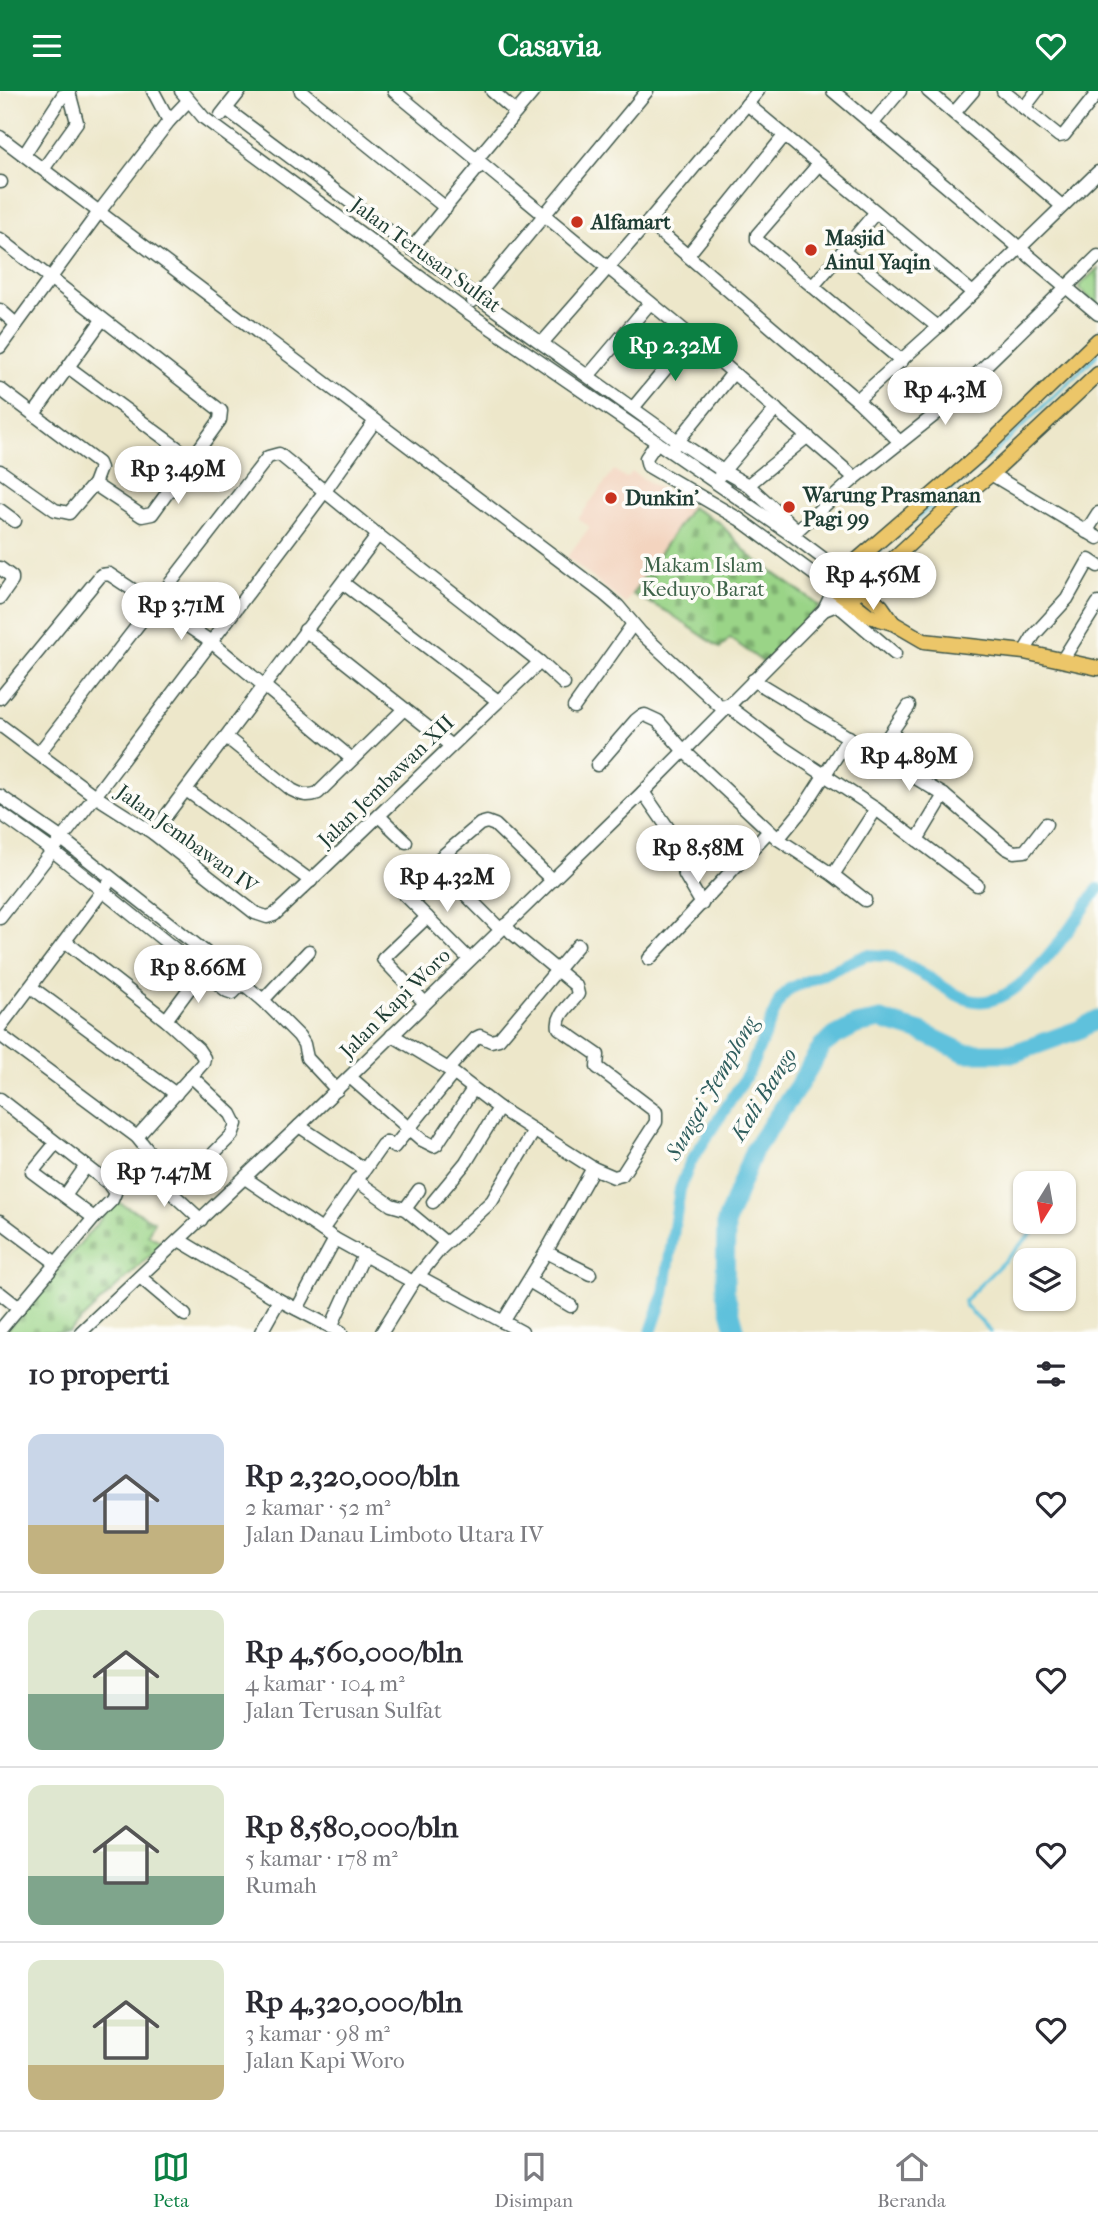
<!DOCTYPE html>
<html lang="id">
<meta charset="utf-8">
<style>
:root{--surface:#fff;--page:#f7f7f7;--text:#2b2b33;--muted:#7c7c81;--line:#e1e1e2;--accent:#0b8043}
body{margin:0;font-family:"IM FELL French Canon",serif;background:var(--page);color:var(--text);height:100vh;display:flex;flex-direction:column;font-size:26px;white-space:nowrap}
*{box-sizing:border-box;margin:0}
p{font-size:23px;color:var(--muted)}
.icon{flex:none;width:38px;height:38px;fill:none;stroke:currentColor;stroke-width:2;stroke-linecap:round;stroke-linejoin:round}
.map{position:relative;height:1241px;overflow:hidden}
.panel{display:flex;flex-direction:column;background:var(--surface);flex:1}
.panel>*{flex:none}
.needle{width:46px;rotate:191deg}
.tools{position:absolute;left:1013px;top:1080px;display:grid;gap:14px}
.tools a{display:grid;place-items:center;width:63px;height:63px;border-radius:14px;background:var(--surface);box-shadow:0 2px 5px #0004;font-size:35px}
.price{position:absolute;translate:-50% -60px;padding:0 16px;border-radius:24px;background:#fff;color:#222;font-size:23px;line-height:46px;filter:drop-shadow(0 2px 4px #0008)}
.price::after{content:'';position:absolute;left:50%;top:42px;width:21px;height:16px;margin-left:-10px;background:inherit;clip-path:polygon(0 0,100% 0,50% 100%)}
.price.selected{background:var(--accent);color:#fff}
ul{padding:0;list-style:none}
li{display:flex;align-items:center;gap:21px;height:175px;padding:0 28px}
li+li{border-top:2px solid var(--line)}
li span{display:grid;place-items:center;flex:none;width:196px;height:140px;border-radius:14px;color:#555}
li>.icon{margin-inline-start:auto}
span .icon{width:84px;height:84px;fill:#fffc;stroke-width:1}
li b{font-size:30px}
h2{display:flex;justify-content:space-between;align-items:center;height:84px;padding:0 28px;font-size:30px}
header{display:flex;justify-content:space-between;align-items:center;height:91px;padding:0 28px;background:var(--accent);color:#fff;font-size:32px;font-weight:700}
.dock{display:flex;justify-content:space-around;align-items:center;height:98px;border-top:2px solid var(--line);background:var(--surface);font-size:19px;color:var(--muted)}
.dock a{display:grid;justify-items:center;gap:4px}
.dock .selected{color:var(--accent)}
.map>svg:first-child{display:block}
.built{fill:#f3d4bf}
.grass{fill:url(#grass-tufts);stroke:#5c885e;stroke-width:2}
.cemetery{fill:url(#cemetery-stones);stroke:#5c885e;stroke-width:2}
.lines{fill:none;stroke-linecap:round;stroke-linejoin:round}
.stream{stroke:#5ec1dc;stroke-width:3.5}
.canal{stroke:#5ec1dc;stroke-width:12}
.river{stroke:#5ec1dc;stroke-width:19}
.minor-casing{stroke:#3e564a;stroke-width:15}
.major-casing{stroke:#3e564a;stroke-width:17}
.minor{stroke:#fff;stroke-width:12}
.major{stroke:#ecc669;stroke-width:14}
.poi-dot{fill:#c8321e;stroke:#fdfcf7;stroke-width:2.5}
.labels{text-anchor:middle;stroke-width:7;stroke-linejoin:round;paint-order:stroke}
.poi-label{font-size:21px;font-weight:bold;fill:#1f3d34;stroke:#fdfcf7;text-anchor:start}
.street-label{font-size:21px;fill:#1f3d34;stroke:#fdfcf7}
.park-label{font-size:21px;fill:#3e6349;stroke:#fdfcf7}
.water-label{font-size:23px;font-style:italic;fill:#2f5e5e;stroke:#fdfcf7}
</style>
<header><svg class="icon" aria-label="menu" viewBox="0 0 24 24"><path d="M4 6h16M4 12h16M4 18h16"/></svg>Casavia<svg class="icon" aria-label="heart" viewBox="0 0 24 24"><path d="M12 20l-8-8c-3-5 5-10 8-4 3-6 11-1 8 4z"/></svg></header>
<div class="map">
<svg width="1098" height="1241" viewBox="0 0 1098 1241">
<defs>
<pattern id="grass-tufts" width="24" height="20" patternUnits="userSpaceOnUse" patternTransform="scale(1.75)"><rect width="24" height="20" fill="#9ad487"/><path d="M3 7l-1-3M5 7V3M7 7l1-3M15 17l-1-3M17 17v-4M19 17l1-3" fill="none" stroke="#7dad6f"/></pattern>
<pattern id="cemetery-stones" width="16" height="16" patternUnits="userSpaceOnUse" patternTransform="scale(1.75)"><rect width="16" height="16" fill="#9ad487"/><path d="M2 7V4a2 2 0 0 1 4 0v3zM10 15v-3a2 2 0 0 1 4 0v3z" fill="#7dad6f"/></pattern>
</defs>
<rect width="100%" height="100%" fill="#fdfcf7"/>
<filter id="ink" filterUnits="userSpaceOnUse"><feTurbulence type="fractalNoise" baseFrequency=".0143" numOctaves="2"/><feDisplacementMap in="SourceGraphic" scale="14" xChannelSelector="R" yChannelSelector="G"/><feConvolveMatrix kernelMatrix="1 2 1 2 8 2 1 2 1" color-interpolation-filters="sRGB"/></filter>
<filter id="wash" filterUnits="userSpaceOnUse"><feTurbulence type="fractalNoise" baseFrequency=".00686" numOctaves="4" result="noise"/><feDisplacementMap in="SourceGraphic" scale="28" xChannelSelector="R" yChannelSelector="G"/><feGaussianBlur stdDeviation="1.57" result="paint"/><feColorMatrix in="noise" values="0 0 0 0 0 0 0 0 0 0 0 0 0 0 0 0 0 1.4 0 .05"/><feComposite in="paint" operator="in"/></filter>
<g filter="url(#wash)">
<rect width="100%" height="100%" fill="#ede7ca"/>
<path class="built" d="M 614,379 L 626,387 L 632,381 L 691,416 L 625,513 L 567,466 L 590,436 L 578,428 Z"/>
<path class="grass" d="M 1098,177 L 1098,215 L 1079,198 L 1079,195 Z"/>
<g class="cemetery">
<path d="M 691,416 L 720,432 L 749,464 L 820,515 L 764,572 L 730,547 L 720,557 L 668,521 L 632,503 Z"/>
<path d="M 116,1110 L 154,1130 L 148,1144 L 164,1152 L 68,1241 L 5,1241 Z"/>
</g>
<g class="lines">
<g class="stream">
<path d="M 863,473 L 989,367 L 1098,263"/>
<path d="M 991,1241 L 965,1214 L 964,1210 L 1033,1141"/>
</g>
<path class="canal" d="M 651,1241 L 664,1203 L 680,1098 L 690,1072 L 749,981 L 780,908 L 789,898 L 867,864 L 890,865 C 902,872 915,879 928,886 C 941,894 954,905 970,909 C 1020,923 1073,831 1098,798"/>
<path class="river" d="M 736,1241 L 725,1201 L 726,1131 L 754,1059 L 797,997 L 822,955 L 835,945 L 856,934 L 881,929 L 921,941 L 965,962 L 1014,962 L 1078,939 L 1098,928"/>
</g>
</g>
<g filter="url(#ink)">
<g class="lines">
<defs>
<g id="minor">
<path d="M 153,0 L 169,30"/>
<path d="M 181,0 L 204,27 L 466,220 L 792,444 L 844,483"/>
<path d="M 301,0 L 446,117"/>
<path d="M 394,0 L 692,246 L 855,387"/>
<path d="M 492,0 L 516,21"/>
<path d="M 833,0 L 1098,223"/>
<path d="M 928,0 L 1062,115"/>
<path d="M 1003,0 L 1059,45 L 1064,44 L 1095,5"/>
<path d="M 747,13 L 973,202"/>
<path d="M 1024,17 L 1037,0"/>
<path d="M 226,18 L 477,206 L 678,350 L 723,380 L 748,394 L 797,439"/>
<path d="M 954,22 L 973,0"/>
<path d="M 221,24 L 240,0"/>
<path d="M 872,33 L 900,0"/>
<path d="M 0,46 L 604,503 L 618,515 L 641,542 L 723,618"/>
<path d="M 24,64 L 63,4 L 69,1 L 77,31 L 44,77"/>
<path d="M 476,69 L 534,0"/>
<path d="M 818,74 L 757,144 L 757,149 L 902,270"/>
<path d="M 0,91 L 1,91"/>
<path d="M 648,131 L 857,309 L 899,350"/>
<path d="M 0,148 L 221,320 L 220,329 L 152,423 L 142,425 L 94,393"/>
<path d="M 411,158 L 481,73"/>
<path d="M 843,160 L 876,121"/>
<path d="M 688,164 L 784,45"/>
<path d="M 813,195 L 843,160 L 938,236"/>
<path d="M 473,210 L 647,0"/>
<path d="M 0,219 L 16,233"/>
<path d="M 542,252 L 648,131 L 758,0"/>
<path d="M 0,256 L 99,121 L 169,30 L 188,10"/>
<path d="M 68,276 L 191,367"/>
<path d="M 589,284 L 650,212"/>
<path d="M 0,298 L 98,372 L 100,377 L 94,393 L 69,422 L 55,419 L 0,380"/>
<path d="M 857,309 L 938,236 L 1098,81"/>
<path d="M 633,317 L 692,246"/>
<path d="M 34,323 L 102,229"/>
<path d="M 657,351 L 646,367 L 648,375 L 739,428 L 834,498 L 824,519"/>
<path d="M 674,355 L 733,282"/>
<path d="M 991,383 L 1098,447"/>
<path d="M 720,384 L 776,318"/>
<path d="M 748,394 L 808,345"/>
<path d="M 0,419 L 15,430"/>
<path d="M 1086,441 L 1098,422"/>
<path d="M 792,444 L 855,387 L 937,322 L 1098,165"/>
<path d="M 0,477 L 12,486 L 12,490 L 0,507"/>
<path d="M 343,492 L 498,610"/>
<path d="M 834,511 L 895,563"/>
<path d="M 305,539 L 450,654"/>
<path d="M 1024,561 L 1034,544 L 1067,508 L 1089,469 L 1098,475"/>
<path d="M 1063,568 L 1098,512"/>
<path d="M 753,589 L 944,704 L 1006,757 L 1014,761 L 1025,760 L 1046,733"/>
<path d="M 0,607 L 101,484 L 109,483 L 210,550 L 352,668"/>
<path d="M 727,614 L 785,658 L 876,718 L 977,794"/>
<path d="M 574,616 L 633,533"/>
<path d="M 0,634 L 95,705 L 153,742 L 255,822 L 267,826 L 274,824 C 364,740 450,655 540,571"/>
<path d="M 226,646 L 292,699 C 302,704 307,706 318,702 L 404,618"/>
<path d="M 39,662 L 268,366 L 279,363 L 378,444 L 540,571 L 564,593"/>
<path d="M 877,662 L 909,615"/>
<path d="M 597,674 L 636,629 L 641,625 L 645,624 L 658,630 L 683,659 L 778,748 L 833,784 L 865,809"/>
<path d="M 186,699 L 311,790"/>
<path d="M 643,701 L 668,737 L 685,784 L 702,813"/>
<path d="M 0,705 L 62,748 L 238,887 L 241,894 L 233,902 L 227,900 L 53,760 L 0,722"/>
<path d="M 379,725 L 406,751"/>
<path d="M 153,742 L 378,444"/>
<path d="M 778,748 L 802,719 L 849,646"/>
<path d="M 917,749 L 944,704"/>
<path d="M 833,784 L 876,718"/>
<path d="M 403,802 L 469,868"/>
<path d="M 0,827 L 95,705 L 325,400 L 375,330"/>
<path d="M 500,838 L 437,775 L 440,767 L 480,733 L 487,731 L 495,734 L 552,789"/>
<path d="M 66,851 L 166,929 L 198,958 L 204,967 L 203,972 L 137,1046"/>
<path d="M 309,860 L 263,909 L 299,945 L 304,953 L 307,967 L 337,999"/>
<path d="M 649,868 L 769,740"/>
<path d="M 240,890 L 263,909"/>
<path d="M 31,896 L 176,1003"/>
<path d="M 425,912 L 383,868 L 427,826"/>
<path d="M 166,929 L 203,879"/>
<path d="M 0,936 L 107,794"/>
<path d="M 0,944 L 137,1046 L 153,1066 L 147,1079 L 201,1129"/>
<path d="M 392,944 L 448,978 L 499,1017 L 593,1077 L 614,1086 L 622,1084 L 656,1031 L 656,1021 L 597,976 L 598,964 L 559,937 C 556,923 571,914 578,903 L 576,895 L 512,842 L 505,834"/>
<path d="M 448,978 L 476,947 L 480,945 L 491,950 L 499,948 L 578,854"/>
<path d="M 191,985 L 231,1023 L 236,1033 L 232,1044 L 214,1062"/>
<path d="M 350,986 L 422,1049 L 434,1055 L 437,1053 L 473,998"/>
<path d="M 0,1008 L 108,1092 L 115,1102 L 112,1109 L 94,1127 L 0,1239"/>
<path d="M 299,1035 L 364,1078"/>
<path d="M 56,1052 L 32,1081 L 94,1127"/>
<path d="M 245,1087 L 335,1148 L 413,1191"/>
<path d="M 356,1089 L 391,1114 L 405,1118 L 446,1152"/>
<path d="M 65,1105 L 86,1075"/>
<path d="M 433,1111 L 466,1071 L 499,1017"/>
<path d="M 405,1118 L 419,1099"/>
<path d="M 0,1130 L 56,1172"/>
<path d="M 322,1139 L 382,1054 L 386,1051 L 394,1056 L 453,983"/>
<path d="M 179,1149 L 279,1209 L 341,1241"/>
<path d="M 546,1161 L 590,1183"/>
<path d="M 418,1185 L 522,1241"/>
<path d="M 140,1186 L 185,1224"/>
<path d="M 529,1190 L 571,1215"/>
<path d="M 0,1202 L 19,1217"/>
<path d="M 297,1218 L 335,1148"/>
<path d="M 503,1231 L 546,1161 L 593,1077"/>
<path d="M 331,1236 L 364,1164"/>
<path d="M 81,1241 L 299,1035 L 643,701 L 824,519 L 849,509"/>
<path d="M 261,1241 L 279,1209"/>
<path d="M 382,1241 L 413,1191 L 441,1157 L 492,1110 L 534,1040"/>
</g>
<g id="major">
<path d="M 1098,249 L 975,367 L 855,471 L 844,483 L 834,498 L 870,525 L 893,532 L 924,550 L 1024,561 L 1098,577"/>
<path d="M 844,483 L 881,515 L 893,532"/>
<path d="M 849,509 L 944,421 L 991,383 L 1098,283"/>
</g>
</defs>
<use href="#minor" class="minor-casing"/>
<use href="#major" class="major-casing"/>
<use href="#minor" class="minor"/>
<use href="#major" class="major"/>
</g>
</g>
<g class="poi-dot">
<circle cx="577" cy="131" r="7"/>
<circle cx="811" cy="159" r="7"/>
<circle cx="611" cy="407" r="7"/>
<circle cx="789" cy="416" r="7"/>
</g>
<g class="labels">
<g class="poi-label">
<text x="591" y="138">Alfamart</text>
<text x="825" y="154">Masjid<tspan x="825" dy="24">Ainul Yaqin</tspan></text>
<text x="803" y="411">Warung Prasmanan<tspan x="803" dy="24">Pagi 99</tspan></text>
<text x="625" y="414">Dunkin'</text>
</g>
<g class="street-label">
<text transform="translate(426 164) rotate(36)" y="7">Jalan Terusan Sulfat</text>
<text transform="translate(386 690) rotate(-44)" y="7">Jalan Jembawan XII</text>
<text transform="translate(187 748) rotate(36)" y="7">Jalan Jembawan IV</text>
<text transform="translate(395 912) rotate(-45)" y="7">Jalan Kapi Woro</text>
</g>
<g class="park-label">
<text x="703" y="481">Makam Islam<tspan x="703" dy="24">Keduyo Barat</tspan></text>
</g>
<g class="water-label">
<text transform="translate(711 997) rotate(-60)" y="8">Sungai Jemplong</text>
<text transform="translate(763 1003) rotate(-58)" y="8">Kali Bango</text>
</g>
</g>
</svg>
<div class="tools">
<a><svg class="needle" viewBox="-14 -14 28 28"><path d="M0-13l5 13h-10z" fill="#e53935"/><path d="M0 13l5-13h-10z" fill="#7c7c81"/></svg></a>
<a><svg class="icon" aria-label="layers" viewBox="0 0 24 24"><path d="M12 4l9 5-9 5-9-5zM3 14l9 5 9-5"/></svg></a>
</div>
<b class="price selected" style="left:675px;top:292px">Rp 2.32M</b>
<b class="price" style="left:945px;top:336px">Rp 4.3M</b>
<b class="price" style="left:178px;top:415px">Rp 3.49M</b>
<b class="price" style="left:873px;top:521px">Rp 4.56M</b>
<b class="price" style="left:181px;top:551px">Rp 3.71M</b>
<b class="price" style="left:909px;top:702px">Rp 4.89M</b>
<b class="price" style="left:698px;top:794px">Rp 8.58M</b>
<b class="price" style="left:447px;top:823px">Rp 4.32M</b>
<b class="price" style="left:198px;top:914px">Rp 8.66M</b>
<b class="price" style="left:164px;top:1118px">Rp 7.47M</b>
</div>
<section class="panel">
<h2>10 properti<svg class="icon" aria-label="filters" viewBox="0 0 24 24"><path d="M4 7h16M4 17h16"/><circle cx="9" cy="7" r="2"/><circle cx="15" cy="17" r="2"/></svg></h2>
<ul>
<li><span style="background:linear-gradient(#c9d6e8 65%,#c2b280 0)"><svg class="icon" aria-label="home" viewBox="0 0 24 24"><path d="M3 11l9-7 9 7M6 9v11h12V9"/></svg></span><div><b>Rp 2,320,000/bln</b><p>2 kamar · 52 m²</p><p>Jalan Danau Limboto Utara IV</p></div><svg class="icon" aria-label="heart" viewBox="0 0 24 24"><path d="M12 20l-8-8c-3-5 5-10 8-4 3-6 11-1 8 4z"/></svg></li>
<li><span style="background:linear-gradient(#dfe7d0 60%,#7fa58c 0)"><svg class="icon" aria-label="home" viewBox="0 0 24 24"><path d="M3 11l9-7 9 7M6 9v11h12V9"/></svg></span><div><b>Rp 4,560,000/bln</b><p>4 kamar · 104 m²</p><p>Jalan Terusan Sulfat</p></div><svg class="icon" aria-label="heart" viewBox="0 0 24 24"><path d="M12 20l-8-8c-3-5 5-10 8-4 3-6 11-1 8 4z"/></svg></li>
<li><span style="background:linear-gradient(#dfe7d0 65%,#7fa58c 0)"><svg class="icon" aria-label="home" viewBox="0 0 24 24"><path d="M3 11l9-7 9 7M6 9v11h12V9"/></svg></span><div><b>Rp 8,580,000/bln</b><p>5 kamar · 178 m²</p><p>Rumah</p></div><svg class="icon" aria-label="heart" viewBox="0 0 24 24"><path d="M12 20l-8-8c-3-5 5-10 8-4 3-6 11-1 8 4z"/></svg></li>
<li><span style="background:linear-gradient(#dfe7d0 75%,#c2b280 0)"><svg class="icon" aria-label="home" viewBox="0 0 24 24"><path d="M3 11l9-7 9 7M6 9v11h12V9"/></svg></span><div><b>Rp 4,320,000/bln</b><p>3 kamar · 98 m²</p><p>Jalan Kapi Woro</p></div><svg class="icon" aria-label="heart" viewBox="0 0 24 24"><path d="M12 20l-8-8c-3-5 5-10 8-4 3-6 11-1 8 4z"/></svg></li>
</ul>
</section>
<nav class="dock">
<a class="selected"><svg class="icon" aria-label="map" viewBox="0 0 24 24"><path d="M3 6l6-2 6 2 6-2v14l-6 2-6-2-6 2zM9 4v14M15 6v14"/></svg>Peta</a>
<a><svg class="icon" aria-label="saved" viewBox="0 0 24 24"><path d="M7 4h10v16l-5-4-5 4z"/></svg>Disimpan</a>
<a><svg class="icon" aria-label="home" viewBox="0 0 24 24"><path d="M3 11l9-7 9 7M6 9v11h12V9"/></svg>Beranda</a>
</nav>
